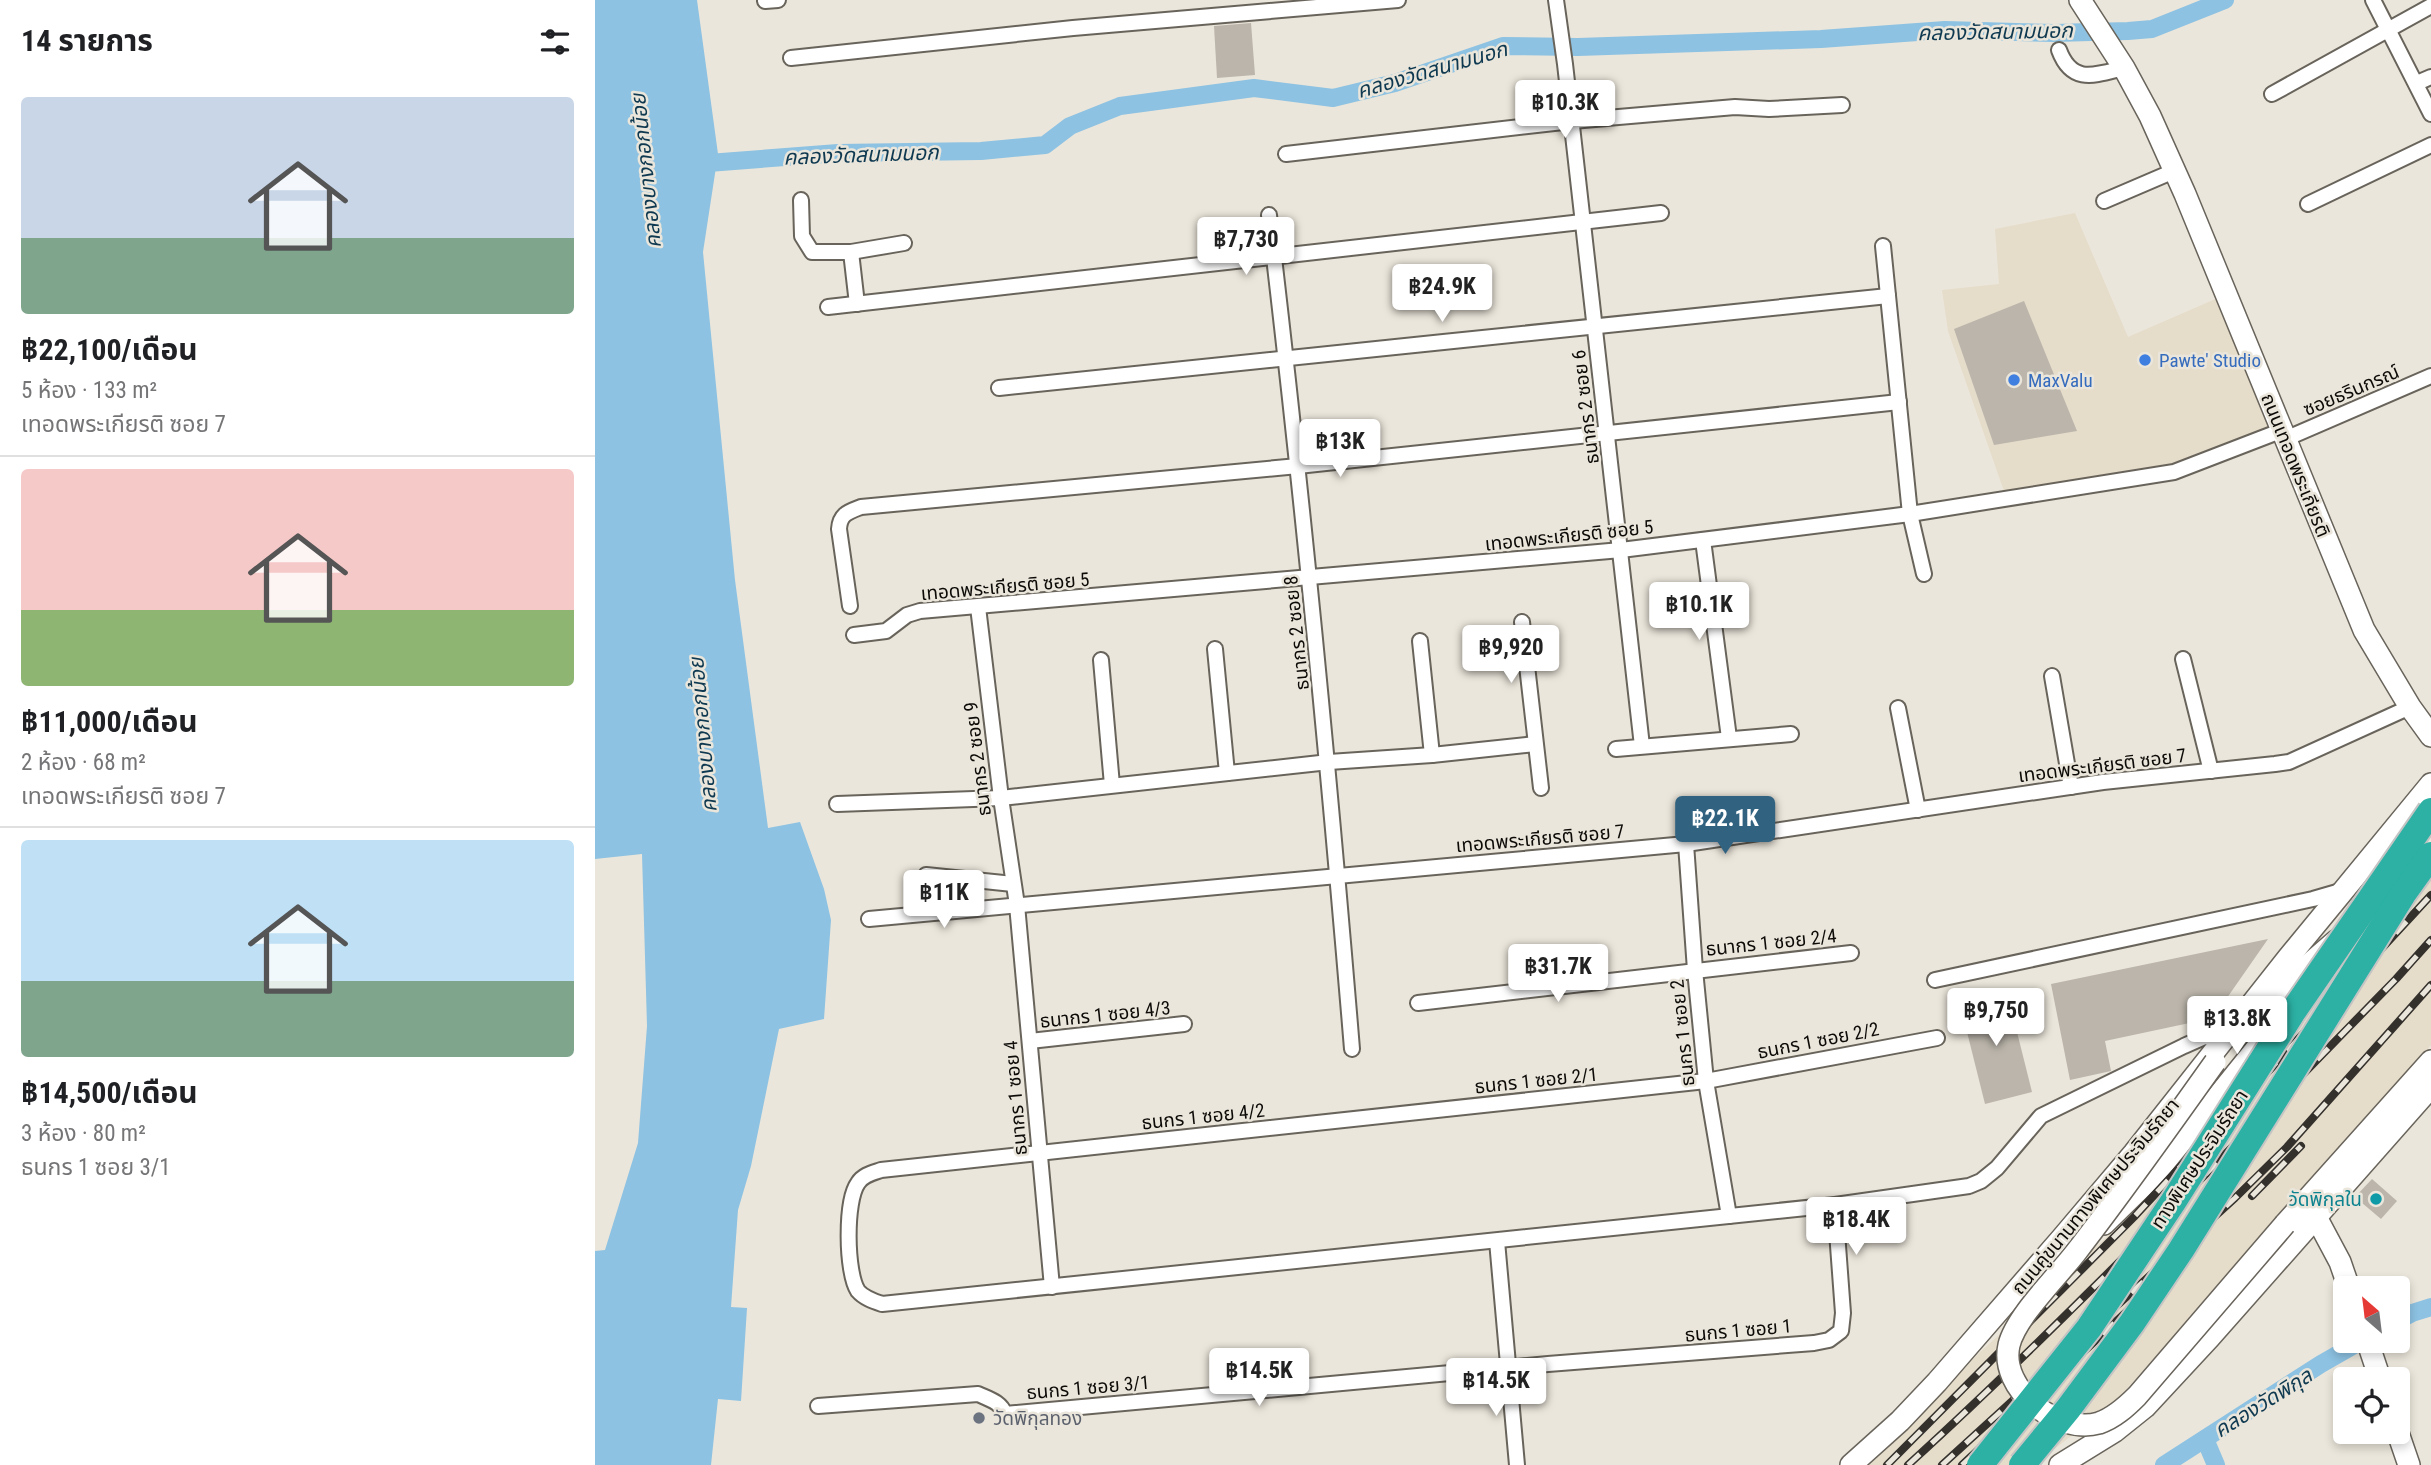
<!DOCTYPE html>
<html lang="th">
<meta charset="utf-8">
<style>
:root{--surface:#fff;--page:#f2f2f2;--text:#202124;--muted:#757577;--line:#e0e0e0;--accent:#316381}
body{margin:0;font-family:"Roboto Condensed","Noto Sans Thai",sans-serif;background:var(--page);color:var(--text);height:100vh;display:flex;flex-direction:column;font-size:26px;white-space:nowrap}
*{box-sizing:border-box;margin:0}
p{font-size:23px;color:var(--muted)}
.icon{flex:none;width:38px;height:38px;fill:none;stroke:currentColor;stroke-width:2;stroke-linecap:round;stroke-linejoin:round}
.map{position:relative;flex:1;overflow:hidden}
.side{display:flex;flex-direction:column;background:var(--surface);width:595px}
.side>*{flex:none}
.needle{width:46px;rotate:332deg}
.tools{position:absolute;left:1738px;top:1276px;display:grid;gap:14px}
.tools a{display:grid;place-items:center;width:77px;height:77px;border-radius:7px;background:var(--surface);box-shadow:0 4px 10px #0003;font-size:35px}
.price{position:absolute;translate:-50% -60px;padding:0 16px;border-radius:7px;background:#fff;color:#222;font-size:23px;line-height:46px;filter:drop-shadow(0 2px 4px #0008)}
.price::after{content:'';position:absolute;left:50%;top:42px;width:21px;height:16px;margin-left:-10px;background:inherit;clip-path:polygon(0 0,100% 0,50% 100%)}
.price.selected{background:var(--accent);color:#fff}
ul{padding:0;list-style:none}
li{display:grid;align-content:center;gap:14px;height:371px;padding:0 21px}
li+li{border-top:2px solid var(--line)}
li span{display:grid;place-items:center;height:217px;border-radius:7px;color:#555}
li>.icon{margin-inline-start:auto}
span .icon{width:126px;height:126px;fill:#fffc;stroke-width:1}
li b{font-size:30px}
h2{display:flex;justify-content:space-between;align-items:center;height:84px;padding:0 21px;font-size:30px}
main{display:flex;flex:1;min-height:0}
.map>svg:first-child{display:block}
.built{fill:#e5dcca}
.water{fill:#8dc2e2}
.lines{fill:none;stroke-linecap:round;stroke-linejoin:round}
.canal{stroke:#8dc2e2;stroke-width:18}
.building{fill:#bbb5ab}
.street-casing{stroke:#69645b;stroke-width:18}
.secondary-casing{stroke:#69645b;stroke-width:24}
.street{stroke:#fff;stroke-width:14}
.secondary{stroke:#fff;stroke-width:21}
.rail-casing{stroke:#34312d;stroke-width:8}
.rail{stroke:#ebe6db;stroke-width:5;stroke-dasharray:16;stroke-linecap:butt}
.secondary-bridge-casing{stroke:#69645b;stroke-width:24;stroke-linecap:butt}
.highway-bridge-casing{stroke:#c5c4c4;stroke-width:30;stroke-linecap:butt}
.secondary-bridge{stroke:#fff;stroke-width:21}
.highway-bridge{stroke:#2cb1a4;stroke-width:26}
.shop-dot{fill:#3f7fe0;stroke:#ebe6db;stroke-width:2.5}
.culture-dot{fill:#0f9aa8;stroke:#ebe6db;stroke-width:2.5}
.worship-dot{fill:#6b7280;stroke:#ebe6db;stroke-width:2.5}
.labels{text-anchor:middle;stroke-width:5;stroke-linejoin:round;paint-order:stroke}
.shop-label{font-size:19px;fill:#366cbe;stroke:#ebe6db;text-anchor:start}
.street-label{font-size:19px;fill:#0d0b08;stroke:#ebe6db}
.culture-label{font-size:19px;fill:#0d838f;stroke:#ebe6db;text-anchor:end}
.worship-label{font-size:19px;fill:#5b616d;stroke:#ebe6db;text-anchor:start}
.water-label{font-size:21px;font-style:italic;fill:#0e3950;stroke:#ebe6db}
</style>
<main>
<section class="side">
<h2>14 รายการ<svg class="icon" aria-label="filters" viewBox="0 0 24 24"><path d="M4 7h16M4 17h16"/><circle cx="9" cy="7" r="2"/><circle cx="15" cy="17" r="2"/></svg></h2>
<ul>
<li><span style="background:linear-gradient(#c9d6e8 65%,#7fa58c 0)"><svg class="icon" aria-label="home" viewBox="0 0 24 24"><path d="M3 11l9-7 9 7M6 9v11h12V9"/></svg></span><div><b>฿22,100/เดือน</b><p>5 ห้อง · 133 m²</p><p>เทอดพระเกียรติ ซอย 7</p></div></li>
<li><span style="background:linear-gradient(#f6c9c9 65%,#8fb573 0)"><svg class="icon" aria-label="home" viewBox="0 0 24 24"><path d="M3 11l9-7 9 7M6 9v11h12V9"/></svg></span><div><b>฿11,000/เดือน</b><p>2 ห้อง · 68 m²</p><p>เทอดพระเกียรติ ซอย 7</p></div></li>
<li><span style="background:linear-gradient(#bfe0f5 65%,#7fa58c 0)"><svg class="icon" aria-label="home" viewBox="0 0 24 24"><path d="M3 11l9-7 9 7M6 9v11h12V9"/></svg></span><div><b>฿14,500/เดือน</b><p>3 ห้อง · 80 m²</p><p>ธนกร 1 ซอย 3/1</p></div></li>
</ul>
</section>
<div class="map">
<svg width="1836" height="1465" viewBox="0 0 1836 1465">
<rect width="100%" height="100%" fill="#ebe6db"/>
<g class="built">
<path d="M 1480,213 L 1533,337 L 1625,297 L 1678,428 L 1578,469 L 1410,494 L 1353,331 L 1347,290 L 1404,284 L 1400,229 Z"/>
<path d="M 1836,860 L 1836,1045 L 1522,1400 L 1439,1465 L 1274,1465 L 1314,1428 L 1382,1355 L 1516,1233 L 1650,1079 L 1775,941 Z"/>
</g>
<path class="water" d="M 0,0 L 102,0 L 123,154 L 108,252 L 140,580 L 173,828 L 205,822 L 229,889 L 236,920 L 229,1019 L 184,1029 L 156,1166 L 143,1210 L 136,1307 L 152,1308 L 146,1401 L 123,1399 L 116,1465 L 0,1465 L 0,1251 L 10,1250 L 43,1143 L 52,1026 L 47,854 L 0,859 Z"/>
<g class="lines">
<g class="canal">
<path d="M 100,164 L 243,153 L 386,151 L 450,145 L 475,126 L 525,106 L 659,88 L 738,98 L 800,83 L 908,46 L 983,47 L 1226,39 L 1350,30 L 1459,33 L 1533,31 L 1557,29 L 1630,0"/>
<path d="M 1802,1321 L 1817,1313 L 1836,1307"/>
<path d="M 1610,1439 L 1621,1465"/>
<path d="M 1569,1465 L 1726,1364 L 1768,1340"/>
</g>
</g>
<g class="building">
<path d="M 656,23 L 660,75 L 622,78 L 619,26 Z"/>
<path d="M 1429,301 L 1482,431 L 1399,445 L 1359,329 Z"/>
<path d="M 1673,939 L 1618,1018 L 1510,1041 L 1516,1071 L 1475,1080 L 1456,984 Z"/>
<path d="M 1412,992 L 1437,1092 L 1390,1104 L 1365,1004 Z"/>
<path d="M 1777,1179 L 1802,1201 L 1786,1219 L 1760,1197 Z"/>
</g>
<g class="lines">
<defs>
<g id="street">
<path d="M 961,0 L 970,64 L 1047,746"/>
<path d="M 1778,0 L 1836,114"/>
<path d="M 170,1 L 183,0"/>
<path d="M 1464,50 C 1477,85 1500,75 1529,68"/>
<path d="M 196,58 L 478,28 L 803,0"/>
<path d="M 1822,83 L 1836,77"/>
<path d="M 1677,94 L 1836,6"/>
<path d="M 691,154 L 977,121 L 1140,107 L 1174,109 L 1247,105"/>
<path d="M 206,200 L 207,236 L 217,252 L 256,252 L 262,304"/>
<path d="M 1509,201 L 1579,171"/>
<path d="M 1713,204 L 1836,145"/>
<path d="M 674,215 C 707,492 734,770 757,1049"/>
<path d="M 1288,246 L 1315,514 L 1329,574"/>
<path d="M 256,252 L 309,243"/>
<path d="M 233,307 L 1066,213"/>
<path d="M 404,388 C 701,359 996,325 1293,296"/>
<path d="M 1690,439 L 1836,376"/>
<path d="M 1108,540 L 1134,738"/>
<path d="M 255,606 L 244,529 C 245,514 253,512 266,507 L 703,466 L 1304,402"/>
<path d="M 383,607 L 406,798 L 422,905 L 457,1287"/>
<path d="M 927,622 L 946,788"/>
<path d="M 259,635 L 291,631 L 312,615 L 325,611 L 1026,550 L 1315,514 L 1579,472 L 1688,430"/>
<path d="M 825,641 L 837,755"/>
<path d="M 620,649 L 632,773"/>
<path d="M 1588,659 L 1616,771"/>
<path d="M 506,660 L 517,785"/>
<path d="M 1457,676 L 1476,787"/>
<path d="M 1303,708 L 1323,810"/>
<path d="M 1021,749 L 1196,734"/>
<path d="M 242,804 L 406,798 L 734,762 L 837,755 L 940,744"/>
<path d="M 1091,844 L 1100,970 L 1111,1081 L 1134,1216"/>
<path d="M 331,875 L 418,884"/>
<path d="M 274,919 L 1091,844 L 1508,782 L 1680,764 L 1694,762 L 1815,707"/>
<path d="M 1340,980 L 1718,899 L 1749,890"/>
<path d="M 823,1003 L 1256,953"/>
<path d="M 1342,1038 L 1111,1081 L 286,1170 C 277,1173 268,1175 263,1183 C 250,1201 251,1273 263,1291 C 269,1298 278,1301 287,1304 L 1240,1205 L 1374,1186 L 1386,1181 L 1402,1168 L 1446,1116 L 1589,1046 L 1607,1038 L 1634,1032"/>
<path d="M 435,1041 L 589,1024"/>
<path d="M 902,1241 L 922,1465"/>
<path d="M 223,1406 L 383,1394 C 394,1399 406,1402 410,1414 L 953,1364 L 1219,1343 L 1234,1340 L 1246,1331 L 1248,1313 L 1240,1205"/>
</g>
<g id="secondary">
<path d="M 1485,0 L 1529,68 L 1555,116 L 1590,194 L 1769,630 L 1815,707 L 1836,736"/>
<path d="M 1676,997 L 1742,940"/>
<path d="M 1721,1217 L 1745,1262 L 1754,1288"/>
<path d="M 1509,1224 L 1561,1173 L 1673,1034"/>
<path d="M 1690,1224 L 1836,1061"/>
<path d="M 1772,1340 L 1785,1379"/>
<path d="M 1802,1430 L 1814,1465"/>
<path d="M 1256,1465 L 1305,1421 L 1342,1382 L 1467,1238 L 1539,1153 L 1693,958 L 1836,784"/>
<path d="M 1465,1465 L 1520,1431 L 1550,1407 L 1615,1337 L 1836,1087"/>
</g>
</defs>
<use href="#street" class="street-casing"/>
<use href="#secondary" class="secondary-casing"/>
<use href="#street" class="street"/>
<use href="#secondary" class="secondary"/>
<defs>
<g id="rail">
<path d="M 1657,1196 L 1706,1146"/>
<path d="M 1292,1465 L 1539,1217 L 1836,895"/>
<path d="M 1313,1465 C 1482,1311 1640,1143 1801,979 L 1836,940"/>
<path d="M 1347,1465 L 1640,1198 L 1692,1147 L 1836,985"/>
<path d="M 1367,1465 L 1587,1260"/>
</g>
</defs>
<use href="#rail" class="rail-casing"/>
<use href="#rail" class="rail"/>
<defs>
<path id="secondary-bridge" d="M 1620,1062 C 1575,1125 1530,1189 1482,1251 C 1464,1275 1421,1316 1414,1345 C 1404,1389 1462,1435 1504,1423 C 1519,1418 1531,1407 1542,1396 L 1690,1224"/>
<g id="highway-bridge">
<path d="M 1385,1465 L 1494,1328 L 1578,1202 L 1697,1013 L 1836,811"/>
<path d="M 1427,1465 L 1473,1409 L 1537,1323 L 1586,1250 L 1808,894 L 1836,855"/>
</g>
</defs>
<use href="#secondary-bridge" class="secondary-bridge-casing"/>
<use href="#highway-bridge" class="highway-bridge-casing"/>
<use href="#secondary-bridge" class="secondary-bridge"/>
<use href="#highway-bridge" class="highway-bridge"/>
</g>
<g class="shop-dot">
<circle cx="1550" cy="360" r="7"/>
<circle cx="1419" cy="380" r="7"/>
</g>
<circle class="culture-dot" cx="1781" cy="1199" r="7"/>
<circle class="worship-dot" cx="384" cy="1418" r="7"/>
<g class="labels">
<g class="shop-label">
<text x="1564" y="367">Pawte' Studio</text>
<text x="1433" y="387">MaxValu</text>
</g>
<g class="street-label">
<text transform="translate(1756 390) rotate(-23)" y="7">ซอยธรินกรณ์</text>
<text transform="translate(990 407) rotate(-97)" y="7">ธนากร 2 ซอย 6</text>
<text transform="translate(1701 465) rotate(68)" y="7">ถนนเทอดพระเกียรติ</text>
<text transform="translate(974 535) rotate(-6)" y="7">เทอดพระเกียรติ ซอย 5</text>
<text transform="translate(410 586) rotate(-5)" y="7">เทอดพระเกียรติ ซอย 5</text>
<text transform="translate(701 633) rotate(-96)" y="7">ธนากร 2 ซอย 8</text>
<text transform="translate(382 759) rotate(-97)" y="7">ธนากร 2 ซอย 9</text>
<text transform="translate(1507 765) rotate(-7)" y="7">เทอดพระเกียรติ ซอย 7</text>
<text transform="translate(945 838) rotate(-5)" y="7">เทอดพระเกียรติ ซอย 7</text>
<text transform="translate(1176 942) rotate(-6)" y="7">ธนากร 1 ซอย 2/4</text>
<text transform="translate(510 1014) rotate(-6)" y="7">ธนากร 1 ซอย 4/3</text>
<text transform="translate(1087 1033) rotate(-96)" y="7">ธนกร 1 ซอย 2</text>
<text transform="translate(1223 1040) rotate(-11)" y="7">ธนกร 1 ซอย 2/2</text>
<text transform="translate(941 1080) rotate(-6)" y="7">ธนกร 1 ซอย 2/1</text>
<text transform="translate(420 1098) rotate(-95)" y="7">ธนากร 1 ซอย 4</text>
<text transform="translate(608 1116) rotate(-6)" y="7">ธนกร 1 ซอย 4/2</text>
<text transform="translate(1604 1159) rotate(-57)" y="7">ทางพิเศษประจิมรัถยา</text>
<text transform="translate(1500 1196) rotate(-50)" y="7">ถนนคู่ขนานทางพิเศษประจิมรัถยา</text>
<text transform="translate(1143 1330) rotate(-5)" y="7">ธนกร 1 ซอย 1</text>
<text transform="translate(493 1387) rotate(-5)" y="7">ธนกร 1 ซอย 3/1</text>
</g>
<g class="culture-label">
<text x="1767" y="1206">วัดพิกุลใน</text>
</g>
<g class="worship-label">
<text x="398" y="1425">วัดพิกุลทอง</text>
</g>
<g class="water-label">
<text transform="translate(1400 32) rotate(-1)" y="7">คลองวัดสนามนอก</text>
<text transform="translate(837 70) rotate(-16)" y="7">คลองวัดสนามนอก</text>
<text transform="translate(266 155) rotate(-2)" y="7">คลองวัดสนามนอก</text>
<text transform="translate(51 171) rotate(-96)" y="7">คลองบางกอกน้อย</text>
<text transform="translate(108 735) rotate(-95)" y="7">คลองบางกอกน้อย</text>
<text transform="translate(1668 1403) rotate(-32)" y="7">คลองวัดพิกุล</text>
</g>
</g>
</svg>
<div class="tools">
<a><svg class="needle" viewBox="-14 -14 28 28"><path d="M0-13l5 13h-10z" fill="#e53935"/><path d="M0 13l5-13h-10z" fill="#757577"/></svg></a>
<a><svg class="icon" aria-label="locate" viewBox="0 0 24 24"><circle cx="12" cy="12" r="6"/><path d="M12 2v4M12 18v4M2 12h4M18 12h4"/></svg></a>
</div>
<b class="price" style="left:970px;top:140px">฿10.3K</b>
<b class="price" style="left:651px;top:277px">฿7,730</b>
<b class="price" style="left:847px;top:324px">฿24.9K</b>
<b class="price" style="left:745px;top:479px">฿13K</b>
<b class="price" style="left:1104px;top:642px">฿10.1K</b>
<b class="price" style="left:916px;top:685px">฿9,920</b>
<b class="price selected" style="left:1130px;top:856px">฿22.1K</b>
<b class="price" style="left:349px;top:930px">฿11K</b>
<b class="price" style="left:963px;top:1004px">฿31.7K</b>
<b class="price" style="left:1401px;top:1048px">฿9,750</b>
<b class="price" style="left:1642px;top:1056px">฿13.8K</b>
<b class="price" style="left:1261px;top:1257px">฿18.4K</b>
<b class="price" style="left:664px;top:1408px">฿14.5K</b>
<b class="price" style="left:901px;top:1418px">฿14.5K</b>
</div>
</main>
